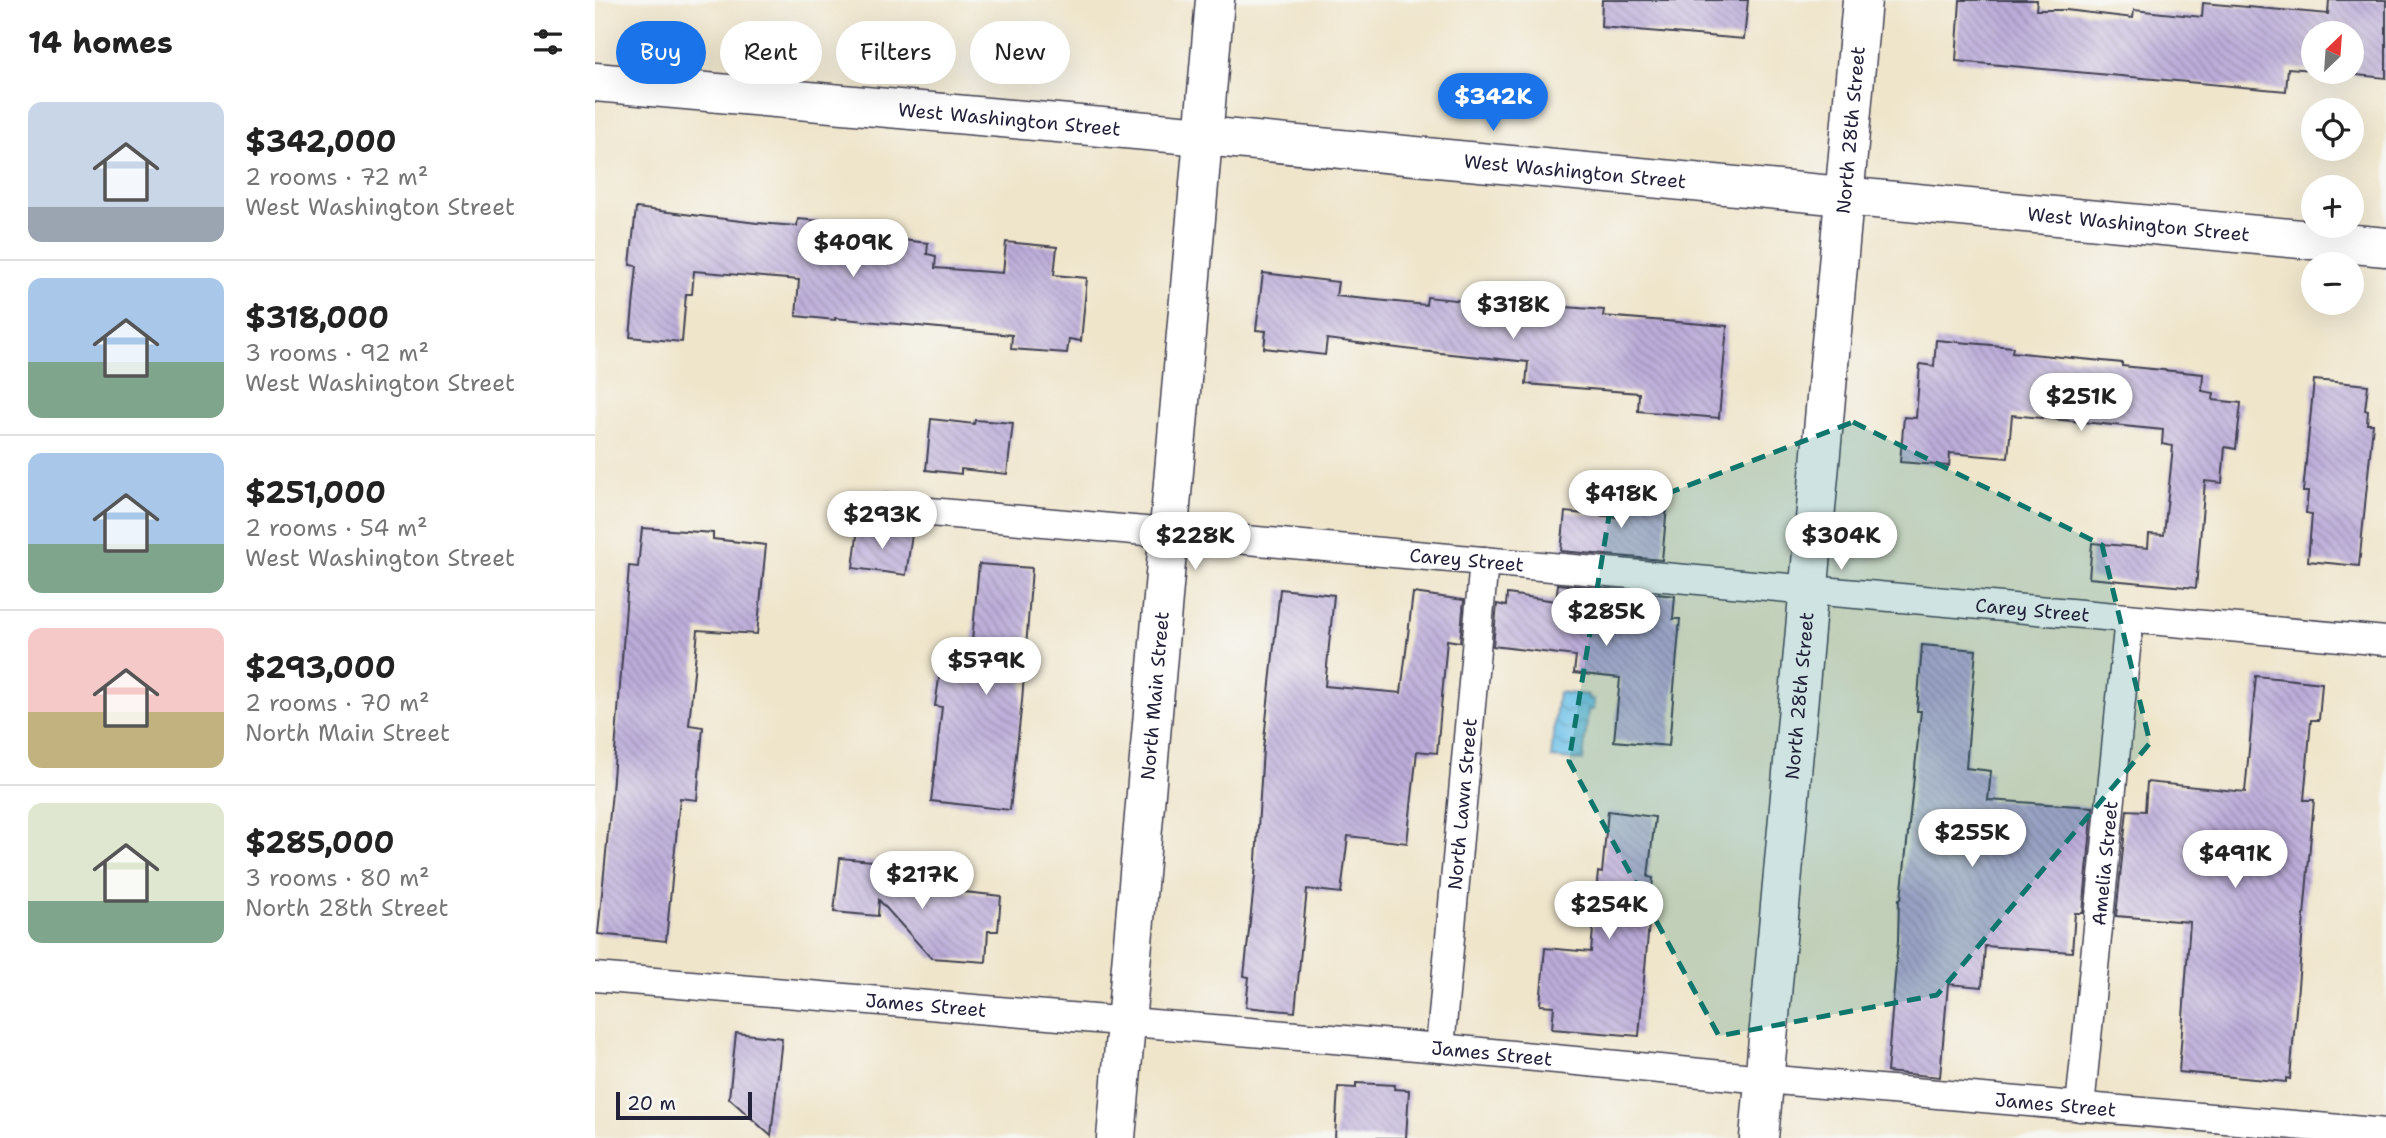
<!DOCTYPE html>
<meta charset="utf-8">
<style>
:root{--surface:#fff;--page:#f2f2f2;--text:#222;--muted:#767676;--line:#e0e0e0;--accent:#1a73e8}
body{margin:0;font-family:"Shantell Sans",sans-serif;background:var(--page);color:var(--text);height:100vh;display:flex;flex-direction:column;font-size:26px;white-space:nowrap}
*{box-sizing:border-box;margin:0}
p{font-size:23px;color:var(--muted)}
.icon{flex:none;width:38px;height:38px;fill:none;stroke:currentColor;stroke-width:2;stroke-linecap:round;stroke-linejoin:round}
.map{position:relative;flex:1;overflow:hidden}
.panel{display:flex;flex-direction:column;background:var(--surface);width:595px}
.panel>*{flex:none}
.guide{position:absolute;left:21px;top:21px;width:665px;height:63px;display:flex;gap:14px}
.needle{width:46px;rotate:25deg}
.fabs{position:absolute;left:1706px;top:21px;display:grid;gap:14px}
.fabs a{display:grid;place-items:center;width:63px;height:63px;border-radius:50%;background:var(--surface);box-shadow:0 7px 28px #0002;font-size:35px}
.scale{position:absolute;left:21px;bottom:18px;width:136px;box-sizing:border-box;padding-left:7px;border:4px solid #22223b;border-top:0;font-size:19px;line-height:24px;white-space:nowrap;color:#22223b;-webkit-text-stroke:5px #f6f6f2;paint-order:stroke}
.price{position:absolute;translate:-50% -60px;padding:0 16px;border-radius:24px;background:#fff;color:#222;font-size:23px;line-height:46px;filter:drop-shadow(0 2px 4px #0008)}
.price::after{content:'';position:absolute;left:50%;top:42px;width:21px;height:16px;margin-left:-10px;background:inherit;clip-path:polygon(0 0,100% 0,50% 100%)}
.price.current{background:var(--accent);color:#fff}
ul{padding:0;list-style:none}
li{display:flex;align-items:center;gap:21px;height:175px;padding:0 28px}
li+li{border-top:2px solid var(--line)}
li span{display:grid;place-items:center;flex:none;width:196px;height:140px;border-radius:14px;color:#555}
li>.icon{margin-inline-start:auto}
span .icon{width:84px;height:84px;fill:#fffc;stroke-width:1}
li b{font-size:30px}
h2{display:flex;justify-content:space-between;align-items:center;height:84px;padding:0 28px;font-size:30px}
.chip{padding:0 24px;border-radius:32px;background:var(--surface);box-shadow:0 7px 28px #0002;font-size:24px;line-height:63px}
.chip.current{background:var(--accent);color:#fff}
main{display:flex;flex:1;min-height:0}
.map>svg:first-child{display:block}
.water{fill:url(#water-waves);stroke:#477292;stroke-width:2}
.building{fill:url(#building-back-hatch)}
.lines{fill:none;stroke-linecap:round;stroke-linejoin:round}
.lane-casing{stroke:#413f51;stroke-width:31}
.street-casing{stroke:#413f51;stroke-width:41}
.lane{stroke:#fff;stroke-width:28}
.street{stroke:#fff;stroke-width:38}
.marked{fill:#0f766e;fill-opacity:0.2;stroke:#0f766e;stroke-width:5;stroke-dasharray:14 9;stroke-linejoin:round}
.labels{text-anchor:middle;stroke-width:5;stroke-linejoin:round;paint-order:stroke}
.street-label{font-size:19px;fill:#22223b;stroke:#f6f6f2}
</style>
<main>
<section class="panel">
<h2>14 homes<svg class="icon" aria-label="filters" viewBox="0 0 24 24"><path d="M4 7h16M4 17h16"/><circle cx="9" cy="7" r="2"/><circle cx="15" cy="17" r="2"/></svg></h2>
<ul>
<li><span style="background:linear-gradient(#c9d6e8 75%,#9aa5b1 0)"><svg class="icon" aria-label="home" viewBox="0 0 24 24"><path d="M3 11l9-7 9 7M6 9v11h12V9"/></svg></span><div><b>$342,000</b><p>2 rooms · 72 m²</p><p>West Washington Street</p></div></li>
<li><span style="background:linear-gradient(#a9c7e8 60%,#7fa58c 0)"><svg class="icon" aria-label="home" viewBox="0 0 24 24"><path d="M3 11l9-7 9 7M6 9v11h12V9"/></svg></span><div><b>$318,000</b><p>3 rooms · 92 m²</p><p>West Washington Street</p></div></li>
<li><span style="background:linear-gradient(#a9c7e8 65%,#7fa58c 0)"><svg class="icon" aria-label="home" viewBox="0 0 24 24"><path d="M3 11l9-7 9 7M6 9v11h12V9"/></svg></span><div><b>$251,000</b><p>2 rooms · 54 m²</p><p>West Washington Street</p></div></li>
<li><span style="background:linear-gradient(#f6c9c9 60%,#c2b280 0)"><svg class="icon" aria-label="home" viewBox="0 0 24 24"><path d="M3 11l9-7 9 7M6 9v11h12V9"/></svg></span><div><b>$293,000</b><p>2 rooms · 70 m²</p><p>North Main Street</p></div></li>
<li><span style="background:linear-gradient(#dfe7d0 70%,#7fa58c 0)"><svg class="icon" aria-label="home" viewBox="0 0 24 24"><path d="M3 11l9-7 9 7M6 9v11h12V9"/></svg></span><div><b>$285,000</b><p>3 rooms · 80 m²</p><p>North 28th Street</p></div></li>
</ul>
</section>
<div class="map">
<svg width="1791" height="1138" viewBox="0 0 1791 1138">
<defs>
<pattern id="water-waves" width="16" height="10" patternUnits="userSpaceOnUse" patternTransform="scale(1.75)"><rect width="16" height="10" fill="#6cc1e9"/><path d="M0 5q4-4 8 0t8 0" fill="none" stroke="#589cbe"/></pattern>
<pattern id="building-back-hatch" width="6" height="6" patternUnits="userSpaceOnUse" patternTransform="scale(1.75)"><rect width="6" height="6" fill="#bbacd9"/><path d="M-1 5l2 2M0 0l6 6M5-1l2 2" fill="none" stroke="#988cb1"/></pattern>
</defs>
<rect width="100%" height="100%" fill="#f6f6f2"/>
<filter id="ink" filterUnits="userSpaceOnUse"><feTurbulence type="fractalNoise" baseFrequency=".0143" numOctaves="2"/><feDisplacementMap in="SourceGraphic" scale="14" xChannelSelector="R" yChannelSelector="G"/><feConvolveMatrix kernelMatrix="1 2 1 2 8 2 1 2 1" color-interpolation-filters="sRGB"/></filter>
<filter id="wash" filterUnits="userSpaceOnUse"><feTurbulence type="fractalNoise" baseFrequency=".00686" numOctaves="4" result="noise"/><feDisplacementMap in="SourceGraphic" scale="28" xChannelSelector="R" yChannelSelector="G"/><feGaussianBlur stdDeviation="1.57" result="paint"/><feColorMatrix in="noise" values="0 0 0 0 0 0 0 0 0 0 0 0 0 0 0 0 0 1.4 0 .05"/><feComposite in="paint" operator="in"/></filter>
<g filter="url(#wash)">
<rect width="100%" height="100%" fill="#efe5cb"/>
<path class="water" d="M 963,692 L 993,695 L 993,699 L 999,700 L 998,710 L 993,710 L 988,761 L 956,758 Z"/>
<g id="blocks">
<g class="building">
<path d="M 1007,0 L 1153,0 L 1149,39 L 1006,27 Z"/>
<path d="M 1365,0 L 1442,0 L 1441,10 L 1471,10 L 1538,18 L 1539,10 L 1607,17 L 1608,3 L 1733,14 L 1734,0 L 1791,0 L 1791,78 L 1731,72 L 1757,72 L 1757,33 L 1718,33 L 1718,70 L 1693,68 L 1691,91 L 1361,61 Z"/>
<path d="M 41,208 L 162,223 L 202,226 L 203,219 L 249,223 L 248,233 L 333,243 L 332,254 L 341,256 L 340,268 L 408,273 L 411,242 L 462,247 L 459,275 L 492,278 L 486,341 L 474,339 L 472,353 L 416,349 L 417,335 L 240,318 L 240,320 L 201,316 L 204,280 L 99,271 L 97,294 L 91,294 L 87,342 L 35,337 L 42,266 L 35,265 Z"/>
<path d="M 668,273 L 743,282 L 741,296 L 831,305 L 832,297 L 945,309 L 945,305 L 1009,310 L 1008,316 L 1132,326 L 1124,418 L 1043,411 L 1044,393 L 931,384 L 933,362 L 826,351 L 732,339 L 730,355 L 669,348 L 671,331 L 661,330 Z"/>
<path d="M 1341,340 L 1418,347 L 1417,352 L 1527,363 L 1527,366 L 1608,374 L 1607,391 L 1619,393 L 1618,400 L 1646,403 L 1641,449 L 1630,447 L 1627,483 L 1610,481 L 1601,588 L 1494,578 L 1497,543 L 1553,548 L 1554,534 L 1569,535 L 1578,446 L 1567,444 L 1568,430 L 1417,415 L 1413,458 L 1355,453 L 1354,466 L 1305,462 L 1309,417 L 1321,418 L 1325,364 L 1339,366 Z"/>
<path d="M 1719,380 L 1773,385 L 1770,410 L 1773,411 L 1772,424 L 1778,424 L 1764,566 L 1713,561 L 1717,514 L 1711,513 L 1713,492 L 1708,492 Z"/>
<path d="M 336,419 L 379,424 L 380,420 L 418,423 L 412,474 L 366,469 L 366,474 L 331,470 Z"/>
<path d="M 1031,491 L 1073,495 L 1067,560 L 966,551 L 970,512 L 1029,518 Z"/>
<path d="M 47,528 L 118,533 L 118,539 L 171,545 L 162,634 L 103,630 L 94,725 L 108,727 L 102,800 L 85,798 L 71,941 L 3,934 L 17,792 L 34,566 L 43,567 Z"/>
<path d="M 263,528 L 317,534 L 311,575 L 258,568 Z"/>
<path d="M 384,564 L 437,568 L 427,701 L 415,810 L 336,801 L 347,707 L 340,706 L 345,672 L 374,675 Z"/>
<path d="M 963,584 L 1080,596 L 1078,619 L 1085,619 L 1074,746 L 1019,741 L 1025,678 L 979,673 L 981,656 L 898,646 L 902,604 L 911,606 L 912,594 L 961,601 Z"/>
<path d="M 685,589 L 739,595 L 730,686 L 806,693 L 818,593 L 869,600 L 865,642 L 852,640 L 842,753 L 822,751 L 812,843 L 753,836 L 746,893 L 712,889 L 700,1012 L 651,1007 L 654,977 L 649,976 L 660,876 L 668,749 Z"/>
<path d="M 1327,645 L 1381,650 L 1371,768 L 1396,771 L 1393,800 L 1498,807 L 1488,913 L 1480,913 L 1477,952 L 1390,946 L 1387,987 L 1353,984 L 1345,1077 L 1292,1072 L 1303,941 L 1304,899 L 1306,899 L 1326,711 L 1322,711 Z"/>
<path d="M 1661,676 L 1727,683 L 1724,720 L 1716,720 L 1709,800 L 1719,800 L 1695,1079 L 1691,1078 L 1691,1082 L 1584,1072 L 1595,922 L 1521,916 L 1532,810 L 1550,811 L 1552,782 L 1650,792 Z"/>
<path d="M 1013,811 L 1060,817 L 1053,877 L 1058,878 L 1044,1036 L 957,1029 L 959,1006 L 945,1005 L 950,948 L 996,952 L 1003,872 L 1007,873 Z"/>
<path d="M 245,858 L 288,862 L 286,883 L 406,896 L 403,931 L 393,931 L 391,962 L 336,958 L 284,900 L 283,916 L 239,912 Z"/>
<path d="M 141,1033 L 187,1038 L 176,1136 L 134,1098 Z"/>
<path d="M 761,1083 L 800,1085 L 799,1089 L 814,1090 L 811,1138 L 740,1138 L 743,1087 L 761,1088 Z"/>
</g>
</g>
</g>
<g filter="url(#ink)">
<use href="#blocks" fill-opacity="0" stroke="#413f51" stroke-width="2"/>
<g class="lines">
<defs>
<g id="lane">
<path id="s1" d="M 290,508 L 1791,641"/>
<path id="s2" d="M 0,977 L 845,1048 L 1169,1079 L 1791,1133"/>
<path id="s3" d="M 845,1048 L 889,561"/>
<path id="s4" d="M 1485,1107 L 1534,619"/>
</g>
<g id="street">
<path id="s5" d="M 0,82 L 608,136 L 1791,247"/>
<path id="s6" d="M 521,1138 L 620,0"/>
<path id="s7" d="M 1164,1138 L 1267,0"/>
</g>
</defs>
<use href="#lane" class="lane-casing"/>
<use href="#street" class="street-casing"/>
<use href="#lane" class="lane"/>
<use href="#street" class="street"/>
</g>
</g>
<path class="marked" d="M 1258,422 L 1507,545 L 1555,743 L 1342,995 L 1124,1036 L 974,761 L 1014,516 Z"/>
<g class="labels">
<g class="street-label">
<text dy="7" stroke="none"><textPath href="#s5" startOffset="416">West Washington Street</textPath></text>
<text dy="7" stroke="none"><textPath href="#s7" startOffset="1012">North 28th Street</textPath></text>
<text dy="7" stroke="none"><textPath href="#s5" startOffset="984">West Washington Street</textPath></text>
<text dy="7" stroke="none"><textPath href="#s5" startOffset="1550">West Washington Street</textPath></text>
<text dy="7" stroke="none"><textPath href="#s1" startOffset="584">Carey Street</textPath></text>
<text dy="7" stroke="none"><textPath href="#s1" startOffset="1152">Carey Street</textPath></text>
<text dy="7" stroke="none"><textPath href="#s6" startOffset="444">North Main Street</textPath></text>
<text dy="7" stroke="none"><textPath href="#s7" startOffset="444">North 28th Street</textPath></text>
<text dy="7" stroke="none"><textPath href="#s3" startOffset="245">North Lawn Street</textPath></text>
<text dy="7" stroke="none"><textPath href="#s4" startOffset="245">Amelia Street</textPath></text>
<text dy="7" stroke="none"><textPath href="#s2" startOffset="332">James Street</textPath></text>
<text dy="7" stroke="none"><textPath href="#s2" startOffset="900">James Street</textPath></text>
<text dy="7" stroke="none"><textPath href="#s2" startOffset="1466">James Street</textPath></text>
</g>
</g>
</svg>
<div class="fabs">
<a><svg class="needle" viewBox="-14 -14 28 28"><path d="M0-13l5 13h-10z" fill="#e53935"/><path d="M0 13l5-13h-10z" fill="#767676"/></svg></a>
<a><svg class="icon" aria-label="locate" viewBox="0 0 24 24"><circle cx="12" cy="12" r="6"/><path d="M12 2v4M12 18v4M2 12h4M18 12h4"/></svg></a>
<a>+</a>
<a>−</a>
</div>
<div class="scale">20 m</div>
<b class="price current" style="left:898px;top:133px">$342K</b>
<b class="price" style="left:258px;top:279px">$409K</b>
<b class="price" style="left:918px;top:341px">$318K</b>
<b class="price" style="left:1486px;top:433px">$251K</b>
<b class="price" style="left:1026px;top:530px">$418K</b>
<b class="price" style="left:287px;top:551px">$293K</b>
<b class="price" style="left:600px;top:572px">$228K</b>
<b class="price" style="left:1246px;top:572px">$304K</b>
<b class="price" style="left:1011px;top:648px">$285K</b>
<b class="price" style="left:391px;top:697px">$579K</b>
<b class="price" style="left:1377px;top:869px">$255K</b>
<b class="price" style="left:1640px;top:890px">$491K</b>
<b class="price" style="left:327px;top:911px">$217K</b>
<b class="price" style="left:1014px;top:941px">$254K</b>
<div class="guide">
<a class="chip current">Buy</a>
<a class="chip">Rent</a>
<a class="chip">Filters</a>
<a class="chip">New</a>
</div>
</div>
</main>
